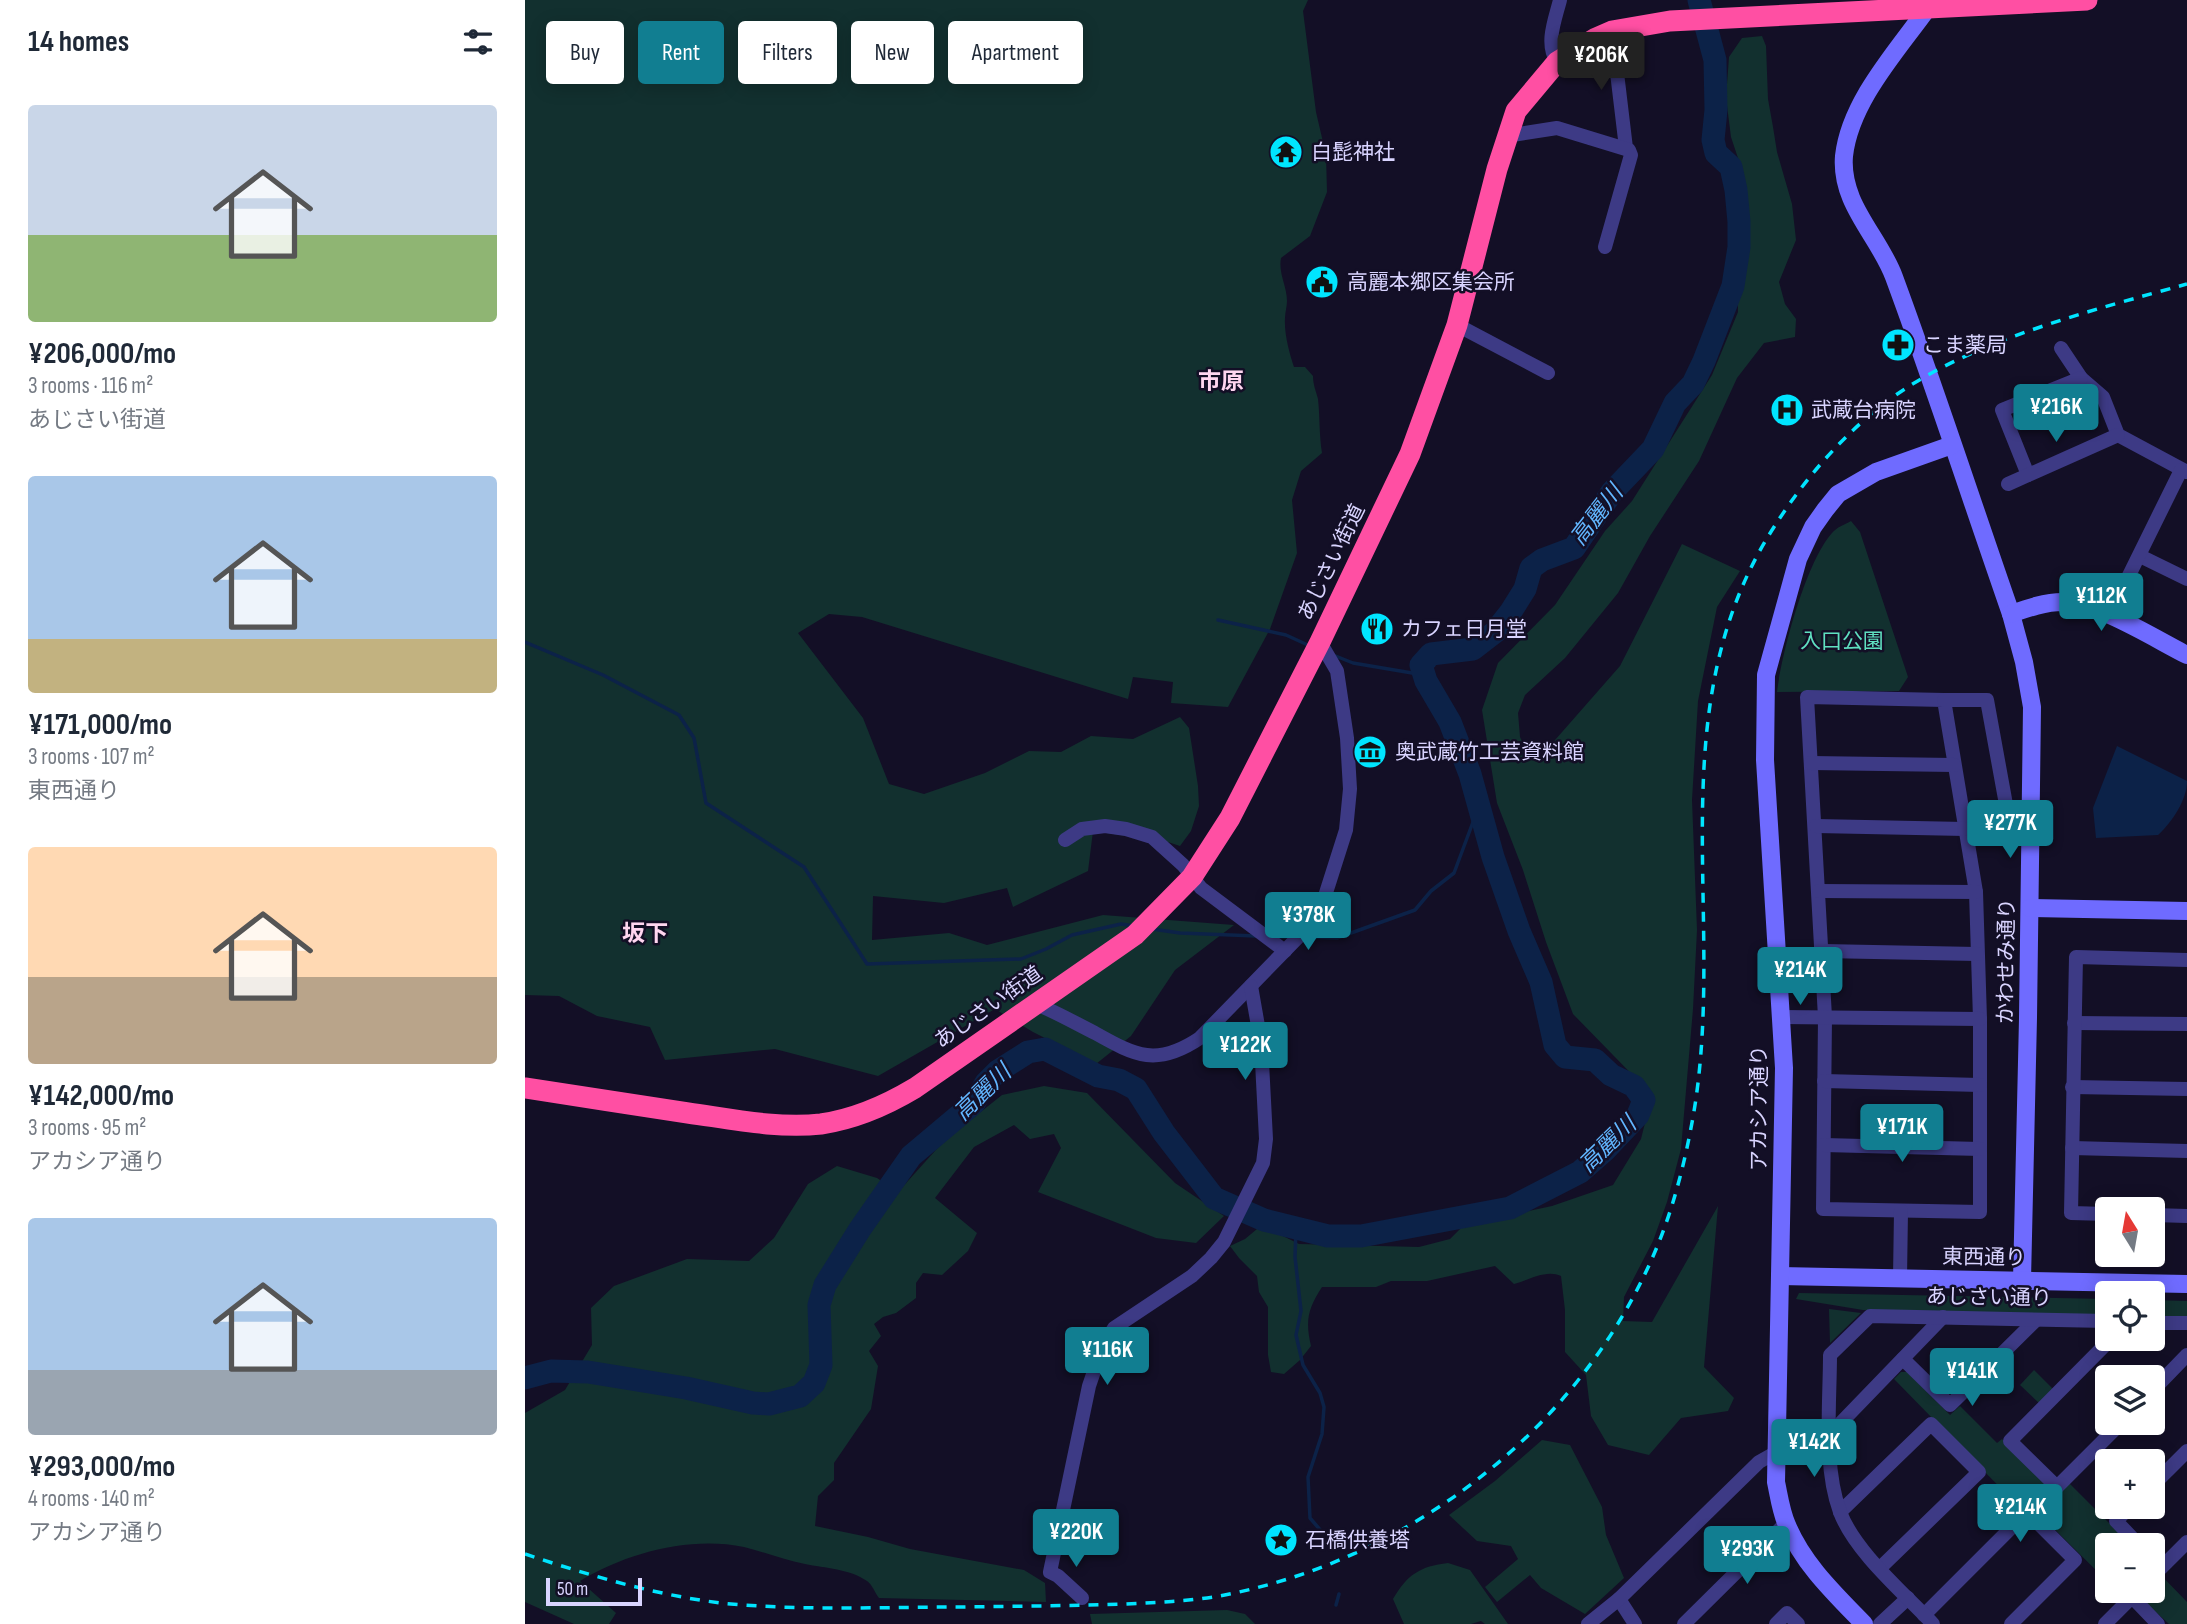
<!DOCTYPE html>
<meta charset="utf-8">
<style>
:root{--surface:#fff;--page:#f2f2f3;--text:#1f2937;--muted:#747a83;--accent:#117e91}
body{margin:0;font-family:"Sofia Sans Condensed","Noto Sans JP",sans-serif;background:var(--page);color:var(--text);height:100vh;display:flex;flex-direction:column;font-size:26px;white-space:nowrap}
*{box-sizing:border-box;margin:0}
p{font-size:23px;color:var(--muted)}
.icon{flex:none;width:38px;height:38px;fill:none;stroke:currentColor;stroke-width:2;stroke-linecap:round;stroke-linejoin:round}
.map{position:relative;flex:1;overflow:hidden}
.details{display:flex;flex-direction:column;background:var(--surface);width:525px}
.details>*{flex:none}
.top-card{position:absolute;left:21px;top:21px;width:665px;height:63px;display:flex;gap:14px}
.needle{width:46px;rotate:349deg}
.buttons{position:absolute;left:1570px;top:1197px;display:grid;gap:14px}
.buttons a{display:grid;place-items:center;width:70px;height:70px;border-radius:7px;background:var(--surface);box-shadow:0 4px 18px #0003;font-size:35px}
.scale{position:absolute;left:21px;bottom:18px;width:96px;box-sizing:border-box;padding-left:7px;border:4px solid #d9d4ff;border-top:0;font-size:19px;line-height:24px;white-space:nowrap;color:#d9d4ff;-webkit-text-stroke:5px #130f26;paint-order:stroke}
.price{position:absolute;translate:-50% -60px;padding:0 16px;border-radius:7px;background:var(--accent);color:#fff;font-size:23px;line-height:46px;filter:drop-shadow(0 2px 4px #0008)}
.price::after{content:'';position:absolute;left:50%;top:42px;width:21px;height:16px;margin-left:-10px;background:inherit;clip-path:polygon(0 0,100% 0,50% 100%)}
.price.current{background:#222;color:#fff}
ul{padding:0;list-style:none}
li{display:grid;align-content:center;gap:14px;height:371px;padding:0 28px}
li span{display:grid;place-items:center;height:217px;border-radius:7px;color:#555}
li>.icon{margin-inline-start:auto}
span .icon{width:126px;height:126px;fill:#fffc;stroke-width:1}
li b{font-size:30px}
h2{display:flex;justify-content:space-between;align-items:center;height:84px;padding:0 28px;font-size:30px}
.chip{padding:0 24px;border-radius:7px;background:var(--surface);box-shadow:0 4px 18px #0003;font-size:24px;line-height:63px}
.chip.current{background:var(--accent);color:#fff}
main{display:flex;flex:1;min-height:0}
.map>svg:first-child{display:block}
.green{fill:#12302f}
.water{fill:#0c2248}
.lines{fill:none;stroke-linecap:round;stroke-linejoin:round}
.stream{stroke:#0c2248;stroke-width:3.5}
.river{stroke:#0c2248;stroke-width:23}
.street{stroke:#3d3a85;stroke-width:14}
.secondary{stroke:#6f6bff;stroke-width:18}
.highway{stroke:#ff4fa3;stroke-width:21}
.rail{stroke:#00e5ff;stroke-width:3.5;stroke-dasharray:10 9;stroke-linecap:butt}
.labels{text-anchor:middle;stroke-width:5;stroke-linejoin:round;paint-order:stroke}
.poi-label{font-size:21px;fill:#d9d4ff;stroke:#130f26;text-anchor:start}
.street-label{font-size:21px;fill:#d9d4ff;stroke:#130f26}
.park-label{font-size:21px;fill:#5fe0c0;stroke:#130f26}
.neighbourhood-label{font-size:23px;font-weight:bold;fill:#ffd6f0;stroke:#130f26}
.water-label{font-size:23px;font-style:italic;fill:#62b6ff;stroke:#130f26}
</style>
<main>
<section class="details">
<h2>14 homes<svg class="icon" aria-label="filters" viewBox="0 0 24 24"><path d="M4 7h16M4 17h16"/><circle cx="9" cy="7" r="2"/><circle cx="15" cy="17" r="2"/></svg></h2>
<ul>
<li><span style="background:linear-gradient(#c9d6e8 60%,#8fb573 0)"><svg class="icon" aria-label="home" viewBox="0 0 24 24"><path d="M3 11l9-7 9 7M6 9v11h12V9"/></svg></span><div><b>¥206,000/mo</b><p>3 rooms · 116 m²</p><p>あじさい街道</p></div></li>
<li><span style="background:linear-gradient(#a9c7e8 75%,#c2b280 0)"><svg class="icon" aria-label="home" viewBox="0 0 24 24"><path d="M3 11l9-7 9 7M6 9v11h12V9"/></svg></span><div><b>¥171,000/mo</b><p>3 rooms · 107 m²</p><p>東西通り</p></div></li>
<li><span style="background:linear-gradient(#ffd9b3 60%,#b9a48a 0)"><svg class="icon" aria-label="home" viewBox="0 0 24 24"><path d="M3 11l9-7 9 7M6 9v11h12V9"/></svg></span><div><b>¥142,000/mo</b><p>3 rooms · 95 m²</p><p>アカシア通り</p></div></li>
<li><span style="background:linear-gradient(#a9c7e8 70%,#9aa5b1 0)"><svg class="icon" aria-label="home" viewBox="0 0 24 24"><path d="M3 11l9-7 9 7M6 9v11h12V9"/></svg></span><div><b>¥293,000/mo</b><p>4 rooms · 140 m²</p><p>アカシア通り</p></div></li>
</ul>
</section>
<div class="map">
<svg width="1662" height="1624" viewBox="0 0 1662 1624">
<rect width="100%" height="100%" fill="#130f26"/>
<g class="green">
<path d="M 0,0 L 783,0 L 778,11 L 791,112 L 801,155 L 802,192 L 785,236 L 756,258 C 753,273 762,286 762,301 C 762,307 760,312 760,318 C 759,333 764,352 769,367 L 780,367 L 788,376 C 788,385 791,391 793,399 C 795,417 794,434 797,453 L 776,471 L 767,500 L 772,553 L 745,629 L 703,707 L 646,703 L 648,682 L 608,677 L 603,699 L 337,617 L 304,614 L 273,633 L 338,718 L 364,784 L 399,794 L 460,773 L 504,751 L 536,752 L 566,736 L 608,739 L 655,717 L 664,728 L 673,786 L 674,806 L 666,831 L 655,846 L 643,842 L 568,831 L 563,871 L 488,907 L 482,888 L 419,903 L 348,896 L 347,940 L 424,933 L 462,945 L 578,915 L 709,925 L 650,970 L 606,1036 L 571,1064 L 508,1032 L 470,1009 L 353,1076 L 250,1049 L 140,1060 L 125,1027 L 72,1016 L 34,996 L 0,995 Z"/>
<path d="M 1237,36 L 1241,46 L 1243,99 L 1248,127 L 1252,152 L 1267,204 L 1271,240 L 1254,282 L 1260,304 L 1271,319 L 1270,337 L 1239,343 L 1212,378 L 1174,461 L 1125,536 L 1093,593 L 1040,658 L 1000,695 L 993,713 L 995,737 L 1003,754 L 1016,756 L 1095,666 L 1157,544 L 1215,571 L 1192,607 L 1173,701 L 1167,800 L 1172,930 L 1168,1009 L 1156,1149 L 1142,1202 L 1128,1241 L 1099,1297 L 1098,1321 L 1127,1322 L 1193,1206 L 1179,1367 L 1209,1398 L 1203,1411 L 1156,1418 L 1124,1455 L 1083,1445 L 1066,1416 L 1061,1375 L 1040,1352 L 1040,1310 L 1036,1276 C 1021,1269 1004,1280 989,1284 L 970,1266 L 902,1281 L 866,1281 L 851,1287 L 797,1287 C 783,1309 780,1320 786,1346 L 775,1360 L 759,1374 L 746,1372 L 743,1355 L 743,1307 L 734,1292 L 732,1276 L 714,1258 L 705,1246 L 720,1239 L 732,1229 L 740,1227 L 774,1244 L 894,1247 L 925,1239 L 939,1225 L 1027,1206 L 1088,1185 L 1116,1139 L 1127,1095 L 1048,1014 L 1021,942 L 998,870 L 972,803 L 957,710 L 973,663 L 1030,605 L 1080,531 L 1107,501 L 1187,375 L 1213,312 L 1213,277 L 1223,232 L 1224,214 L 1219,176 L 1206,137 L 1201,98 L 1204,57 L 1217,38 Z"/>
<path d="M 1326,521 L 1335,532 L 1383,677 L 1374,691 L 1252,692 C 1257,652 1281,562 1307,533 C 1312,527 1319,525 1326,521 Z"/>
<path d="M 519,1086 L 562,1093 L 650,1183 L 699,1216 L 671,1243 L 631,1238 L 513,1192 L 536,1148 L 529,1134 L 505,1139 L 489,1125 L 449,1147 L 410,1198 L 452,1233 L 443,1251 L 417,1275 L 398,1273 L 391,1283 L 391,1298 L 371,1313 L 358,1317 L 349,1324 L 356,1336 L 344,1351 L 353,1366 L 346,1409 L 309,1463 L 309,1480 L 293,1496 L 290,1526 L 343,1537 L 385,1549 L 499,1570 L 520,1583 L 521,1602 L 354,1598 C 350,1593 347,1584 342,1581 C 325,1569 300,1568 280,1564 C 259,1560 239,1552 219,1547 C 164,1536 102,1553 55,1581 L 91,1613 L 84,1624 L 49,1624 L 0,1602 L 0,1413 L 40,1390 L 67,1345 L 66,1308 L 89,1286 L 162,1259 L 224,1261 L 249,1238 L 283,1184 L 312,1166 L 352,1178 L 373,1192 L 418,1142 L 477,1095 Z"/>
<path d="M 1274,1293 L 1582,1299 L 1582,1316 L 1338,1310 L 1271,1299 Z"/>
<path d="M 1628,1300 L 1662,1301 L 1662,1318 L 1628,1317 Z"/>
<path d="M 1304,1309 L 1336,1313 L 1305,1343 Z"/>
<path d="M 1509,1370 L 1529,1390 L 1515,1404 L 1495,1385 Z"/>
<path d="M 1376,1372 L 1382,1372 L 1425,1415 L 1435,1406 L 1472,1443 L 1477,1439 L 1531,1495 L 1544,1483 L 1606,1545 L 1582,1545 L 1582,1581 L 1504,1504 L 1497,1510 L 1369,1379 Z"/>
<path d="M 1017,1440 L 1045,1445 L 1077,1507 L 1081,1535 L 1099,1578 L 1060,1614 L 1016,1588 L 1005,1575 L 972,1602 L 960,1587 L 993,1559 L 986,1546 L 952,1541 L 924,1515 L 970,1481 Z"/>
<path d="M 923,1563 L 945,1570 L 983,1624 L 960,1624 L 956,1621 L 946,1624 L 879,1624 L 868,1599 C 882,1575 895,1566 923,1563 Z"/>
<path d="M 1628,1567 L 1662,1602 L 1662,1624 L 1644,1624 L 1608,1591 L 1628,1591 Z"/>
<path d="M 702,1610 L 720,1614 L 730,1624 L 567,1624 L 565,1614 Z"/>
</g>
<path class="water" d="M 1592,746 L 1662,781 C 1662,800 1647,822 1633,835 L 1571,838 L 1568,808 Z"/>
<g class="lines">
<g class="stream">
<path d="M 693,620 L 761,635 L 785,646"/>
<path d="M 0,642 L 78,675 L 154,715 L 169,738 L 181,803 L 279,867 L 342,964 L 496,959 L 521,949 L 547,935 L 596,924 L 609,926"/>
<path d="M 808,655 L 828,663 L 899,675"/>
<path d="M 627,929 L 655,933 L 731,936"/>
<path d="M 749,937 L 766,937"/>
<path d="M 781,937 L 812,938 L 890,910 L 906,891 L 929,873 L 954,806"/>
<path d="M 771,1230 L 770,1257 L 776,1311 L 771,1335 L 778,1365 L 795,1393 L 799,1407 L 797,1434 L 783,1477 L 785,1518 L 797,1532"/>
<path d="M 811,1605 L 814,1594"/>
</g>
<path class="river" d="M 0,1378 L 26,1371 L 63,1372 L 161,1388 L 228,1403 L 244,1404 L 275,1396 L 289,1383 L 296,1365 L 294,1305 L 300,1285 L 335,1229 L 386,1156 L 449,1103 L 461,1083 L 473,1071 L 503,1052 L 520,1049 L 573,1076 L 594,1080 L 611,1089 L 639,1133 L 689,1198 L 739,1220 L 803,1236 L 836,1236 L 985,1208 L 1055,1172 L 1080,1150 L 1113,1115 L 1119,1100 L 1109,1086 L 1086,1075 L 1070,1060 L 1040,1057 L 1030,1045 L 1016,982 L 994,931 L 968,857 L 945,774 L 925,722 L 901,681 L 896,665 L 906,654 L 948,649 L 970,632 L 985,613 L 1000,589 L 1006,568 L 1017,560 L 1049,548 L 1087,492 L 1128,449 L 1150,403 L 1168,384 L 1179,361 L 1208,286 L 1214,247 L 1214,222 L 1211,190 L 1206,167 L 1191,153 L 1188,140 L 1191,110 L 1190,60 L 1174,0"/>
<g class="street">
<path d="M 1087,31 L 1101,148"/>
<path d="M 1032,62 C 1020,43 1030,20 1035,0"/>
<path d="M 981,136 L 1032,128 L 1104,150 L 1106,155 L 1080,247"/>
<path d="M 932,325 L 1023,373"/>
<path d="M 1536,348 L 1556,378 L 1578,397 L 1593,435 L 1662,472"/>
<path d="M 1503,475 L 1477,410 L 1556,378"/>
<path d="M 1483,484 L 1593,435"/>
<path d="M 1615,556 L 1662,579"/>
<path d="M 1584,616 L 1656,470"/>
<path d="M 1282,697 L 1419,700 L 1451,892 L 1455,1019 L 1455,1212 L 1298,1209 L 1300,1017 Z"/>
<path d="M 1419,700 L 1462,700 L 1484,821 L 1494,827 L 1504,826"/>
<path d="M 1286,763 L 1429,765"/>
<path d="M 1291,826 L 1440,829"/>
<path d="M 540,840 L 557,829 L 580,826 L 601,829 L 627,837 L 658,865 L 676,888 L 760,951"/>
<path d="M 1294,891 L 1451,892"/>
<path d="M 1297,951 L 1452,954"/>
<path d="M 511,1004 C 531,1012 550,1023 570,1033 C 611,1056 632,1067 675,1038 L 780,930 L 800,896 L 821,830 L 825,789 L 822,738 L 812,671 L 795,642"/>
<path d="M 1256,1017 L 1455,1019"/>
<path d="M 1549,1023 L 1662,1024"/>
<path d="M 1299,1081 L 1455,1085"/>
<path d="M 1547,1087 L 1662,1089"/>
<path d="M 1299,1145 L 1455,1149"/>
<path d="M 1547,1148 L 1662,1151"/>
<path d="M 1582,1214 L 1546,1213 L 1551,957 L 1662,960"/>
<path d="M 1628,1215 L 1662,1216"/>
<path d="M 1375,1278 L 1376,1211"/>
<path d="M 1628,1323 L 1662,1323"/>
<path d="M 1586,1339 L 1485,1441 L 1532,1487 L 1596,1423"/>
<path d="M 1378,1359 L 1425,1405 L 1511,1320"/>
<path d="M 1628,1390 L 1662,1355"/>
<path d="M 1305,1434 L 1418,1317"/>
<path d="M 1628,1485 L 1662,1451"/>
<path d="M 1605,1507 L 1591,1521 L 1614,1545"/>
<path d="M 1315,1512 L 1406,1424 L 1454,1472 L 1355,1568"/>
<path d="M 1628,1559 L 1636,1568 L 1662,1542"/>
<path d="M 557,1598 L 533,1576 L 525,1572 L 564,1386 L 577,1348 L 589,1328 L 667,1276 L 686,1258 L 699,1242 L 738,1163 L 741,1139 L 736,1043 L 726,986"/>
<path d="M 1094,1599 L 1110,1624"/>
<path d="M 1399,1615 L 1502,1512 L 1550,1560 L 1486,1624"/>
<path d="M 1063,1624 L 1094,1599 L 1234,1462 L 1250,1453"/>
<path d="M 1159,1624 L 1261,1523"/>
<path d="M 1251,1624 L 1262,1613 L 1273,1624"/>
<path d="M 1355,1624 L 1383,1598"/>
<path d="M 1408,1624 C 1379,1593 1330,1552 1315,1512 C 1298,1466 1305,1404 1305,1355 L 1345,1316 L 1582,1321"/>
<path d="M 1580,1624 L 1607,1597 L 1633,1624"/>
</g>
<g class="secondary">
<path d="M 1402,9 C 1371,52 1325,102 1319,156 C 1315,204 1354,236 1369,277 C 1410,388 1447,502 1486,614 L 1499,662 L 1507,707 L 1503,1018 L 1497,1280"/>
<path d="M 1486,614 C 1503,608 1520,602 1538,602 C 1574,603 1630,639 1662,655"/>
<path d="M 1505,908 L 1662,911"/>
<path d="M 1255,1276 L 1662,1284"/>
<path d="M 1339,1624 C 1310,1594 1278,1564 1262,1525 C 1256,1512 1254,1496 1251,1482 L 1259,1068 L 1240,760 L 1241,675 L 1273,559 L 1288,527 L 1300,510 L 1313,494 L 1351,472 L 1427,445"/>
</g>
<path class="highway" d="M 0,1088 C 54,1096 109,1105 163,1113 C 206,1119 253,1129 296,1124 C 330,1119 360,1106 390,1088 L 610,935 L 667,877 L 705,818 L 795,642 L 885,454 L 932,325 L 972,169 L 991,111 L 1032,62 L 1071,38 L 1087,31 L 1145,21 L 1562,0"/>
<path class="rail" d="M 0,1554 C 63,1575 130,1595 196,1603 C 275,1611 357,1607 436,1607 C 491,1606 546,1606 601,1604 C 639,1602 676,1601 714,1592 C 899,1551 1063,1419 1134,1242 C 1148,1207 1158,1169 1165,1133 C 1207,928 1128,715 1249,527 C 1280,478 1321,431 1368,397 C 1448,340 1568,310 1662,284"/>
</g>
<defs>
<symbol id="temple-disc" viewBox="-11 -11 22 22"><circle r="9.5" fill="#00e5ff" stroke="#130f26"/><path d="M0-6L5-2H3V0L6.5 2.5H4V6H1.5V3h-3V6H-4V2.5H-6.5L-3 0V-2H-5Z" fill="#111"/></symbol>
<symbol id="civic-disc" viewBox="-11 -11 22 22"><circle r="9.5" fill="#00e5ff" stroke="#130f26"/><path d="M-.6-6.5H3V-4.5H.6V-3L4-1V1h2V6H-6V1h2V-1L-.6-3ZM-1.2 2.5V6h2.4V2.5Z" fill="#111"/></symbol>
<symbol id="pharmacy-disc" viewBox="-11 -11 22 22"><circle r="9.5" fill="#00e5ff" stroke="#130f26"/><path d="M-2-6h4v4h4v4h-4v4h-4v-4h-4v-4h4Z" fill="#111"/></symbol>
<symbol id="hospital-disc" viewBox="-11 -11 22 22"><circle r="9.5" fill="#00e5ff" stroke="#130f26"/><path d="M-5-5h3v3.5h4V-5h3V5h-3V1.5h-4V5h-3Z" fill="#111"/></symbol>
<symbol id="restaurant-disc" viewBox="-11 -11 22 22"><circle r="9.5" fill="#00e5ff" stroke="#130f26"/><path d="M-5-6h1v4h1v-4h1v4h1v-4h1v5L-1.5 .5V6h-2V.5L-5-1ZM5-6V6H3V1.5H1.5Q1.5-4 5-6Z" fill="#111"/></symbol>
<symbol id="museum-disc" viewBox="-11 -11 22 22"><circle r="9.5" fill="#00e5ff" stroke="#130f26"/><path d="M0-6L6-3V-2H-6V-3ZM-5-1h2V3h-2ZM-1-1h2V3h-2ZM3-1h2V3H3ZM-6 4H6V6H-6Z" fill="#111"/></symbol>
<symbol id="sight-disc" viewBox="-11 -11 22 22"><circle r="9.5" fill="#00e5ff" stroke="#130f26"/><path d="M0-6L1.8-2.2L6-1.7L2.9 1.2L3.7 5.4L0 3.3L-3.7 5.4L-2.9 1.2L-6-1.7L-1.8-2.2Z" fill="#111"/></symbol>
</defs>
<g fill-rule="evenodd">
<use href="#temple-disc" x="742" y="133" width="38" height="38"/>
<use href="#civic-disc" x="778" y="263" width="38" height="38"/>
<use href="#pharmacy-disc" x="1354" y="326" width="38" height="38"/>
<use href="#hospital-disc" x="1243" y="391" width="38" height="38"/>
<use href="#restaurant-disc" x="833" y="610" width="38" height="38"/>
<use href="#museum-disc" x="826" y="733" width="38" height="38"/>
<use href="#sight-disc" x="737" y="1521" width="38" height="38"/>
</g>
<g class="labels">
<g class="poi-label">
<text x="786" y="159">白髭神社</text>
<text x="822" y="289">高麗本郷区集会所</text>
<text x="1398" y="352">こま薬局</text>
<text x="1286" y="417">武蔵台病院</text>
<text x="876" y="636">カフェ日月堂</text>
<text x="870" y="759">奥武蔵竹工芸資料館</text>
<text x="780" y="1547">石橋供養塔</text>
</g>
<g class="street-label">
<text transform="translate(806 562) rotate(-64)" y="7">あじさい街道</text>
<text transform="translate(1481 961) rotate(-89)" y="7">かわせみ通り</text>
<text transform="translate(463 1007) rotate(-35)" y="7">あじさい街道</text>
<text transform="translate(1234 1108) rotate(-90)" y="7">アカシア通り</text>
<text transform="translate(1459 1257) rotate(1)" y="7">東西通り</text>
<text transform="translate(1464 1297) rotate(1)" y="7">あじさい通り</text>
</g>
<g class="park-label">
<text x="1317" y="648">入口公園</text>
</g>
<g class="neighbourhood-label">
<text x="696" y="389">市原</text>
<text x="120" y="941">坂下</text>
</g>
<g class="water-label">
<text transform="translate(1071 515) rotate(-52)" y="8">高麗川</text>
<text transform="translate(457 1092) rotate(-44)" y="8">高麗川</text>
<text transform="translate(1082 1144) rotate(-44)" y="8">高麗川</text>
</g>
</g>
</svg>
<div class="buttons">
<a><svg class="needle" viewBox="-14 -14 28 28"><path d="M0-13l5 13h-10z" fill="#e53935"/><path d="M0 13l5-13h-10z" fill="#747a83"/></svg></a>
<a><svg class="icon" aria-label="locate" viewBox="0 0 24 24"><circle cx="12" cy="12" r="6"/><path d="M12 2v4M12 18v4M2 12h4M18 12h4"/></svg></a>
<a><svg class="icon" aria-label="layers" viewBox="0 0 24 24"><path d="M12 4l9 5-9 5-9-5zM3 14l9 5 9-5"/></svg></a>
<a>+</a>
<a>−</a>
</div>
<div class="scale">50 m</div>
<b class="price current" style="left:1076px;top:92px">¥206K</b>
<b class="price" style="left:1531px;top:444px">¥216K</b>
<b class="price" style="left:1576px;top:633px">¥112K</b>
<b class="price" style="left:1485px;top:860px">¥277K</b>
<b class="price" style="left:783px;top:952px">¥378K</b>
<b class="price" style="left:1275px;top:1007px">¥214K</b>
<b class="price" style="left:720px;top:1082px">¥122K</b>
<b class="price" style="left:1377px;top:1164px">¥171K</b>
<b class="price" style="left:582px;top:1387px">¥116K</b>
<b class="price" style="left:1447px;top:1408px">¥141K</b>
<b class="price" style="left:1289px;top:1479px">¥142K</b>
<b class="price" style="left:1495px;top:1544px">¥214K</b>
<b class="price" style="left:551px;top:1569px">¥220K</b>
<b class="price" style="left:1222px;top:1586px">¥293K</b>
<div class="top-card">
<a class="chip">Buy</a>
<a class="chip current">Rent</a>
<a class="chip">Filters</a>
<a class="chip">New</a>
<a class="chip">Apartment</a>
</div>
</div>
</main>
